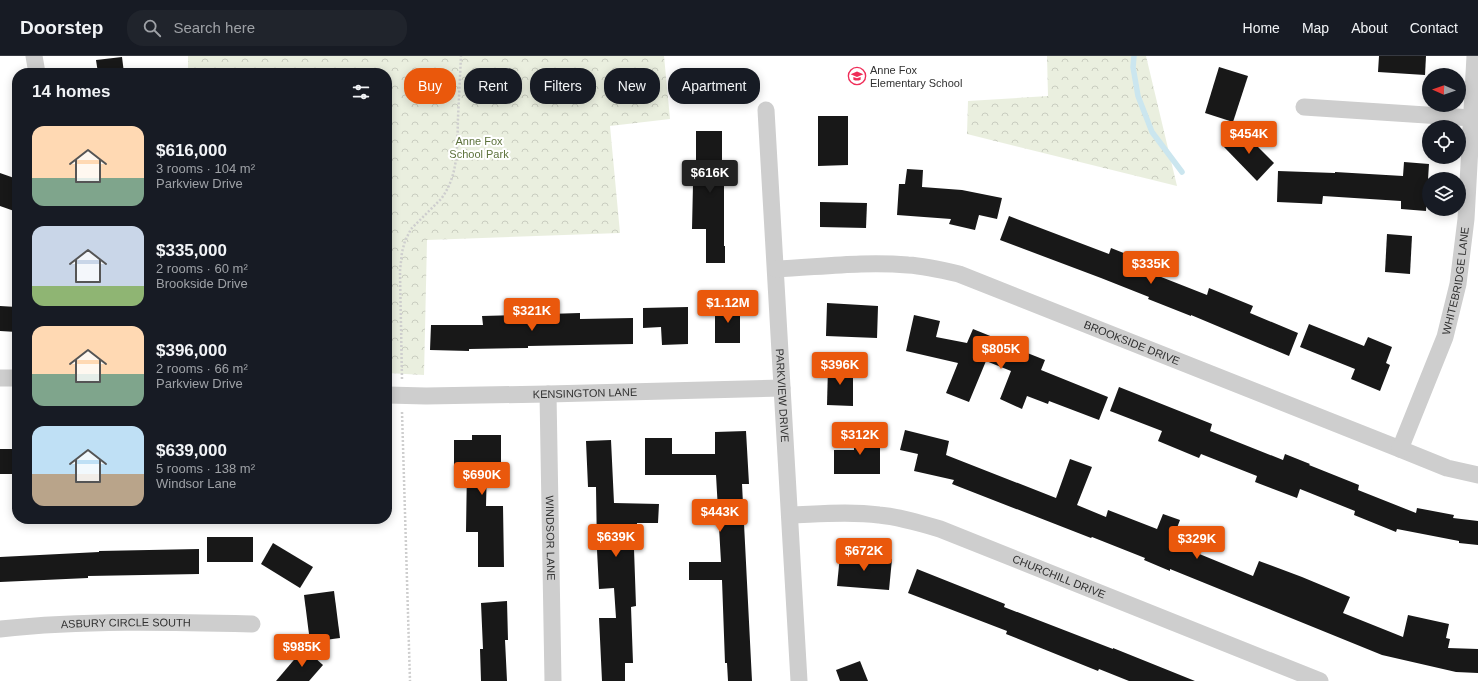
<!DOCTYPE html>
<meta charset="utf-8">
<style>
:root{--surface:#171b24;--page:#20242c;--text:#f1f3f6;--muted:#9ea1a6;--line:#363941;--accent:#ea580c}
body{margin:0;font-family:Helvetica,sans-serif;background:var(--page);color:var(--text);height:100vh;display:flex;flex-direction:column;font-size:15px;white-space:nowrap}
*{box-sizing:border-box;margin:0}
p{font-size:13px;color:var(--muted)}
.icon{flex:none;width:22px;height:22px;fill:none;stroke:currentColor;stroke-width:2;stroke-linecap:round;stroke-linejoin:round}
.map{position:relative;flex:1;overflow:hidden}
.side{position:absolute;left:12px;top:12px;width:380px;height:456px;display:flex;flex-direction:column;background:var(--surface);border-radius:16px;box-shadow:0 2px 10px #0003}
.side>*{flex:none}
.hud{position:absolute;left:404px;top:12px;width:380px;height:36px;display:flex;gap:8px}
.needle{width:26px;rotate:272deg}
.controls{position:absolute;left:1422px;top:12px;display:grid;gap:8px}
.controls a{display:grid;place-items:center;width:44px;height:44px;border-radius:50%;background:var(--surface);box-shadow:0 2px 10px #0003;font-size:20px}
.price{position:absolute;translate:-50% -34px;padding:0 9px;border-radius:4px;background:var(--accent);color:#fff;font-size:13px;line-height:26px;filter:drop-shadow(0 1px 2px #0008)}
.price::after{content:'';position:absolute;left:50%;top:24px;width:12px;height:9px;margin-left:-6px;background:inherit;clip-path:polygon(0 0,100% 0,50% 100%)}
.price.active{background:#222;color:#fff}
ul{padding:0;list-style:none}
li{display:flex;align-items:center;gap:12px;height:100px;padding:0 20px}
li span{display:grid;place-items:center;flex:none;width:112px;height:80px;border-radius:12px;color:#555}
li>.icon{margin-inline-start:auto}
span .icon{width:48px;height:48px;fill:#fffc;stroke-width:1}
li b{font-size:17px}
h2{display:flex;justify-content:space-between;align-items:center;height:48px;padding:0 20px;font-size:17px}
.tag{padding:0 14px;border-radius:16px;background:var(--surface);box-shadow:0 2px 10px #0003;font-size:14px;line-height:36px}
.tag.active{background:var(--accent);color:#fff}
header{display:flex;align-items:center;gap:24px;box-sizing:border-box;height:56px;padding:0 20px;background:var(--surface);border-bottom:1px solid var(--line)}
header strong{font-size:19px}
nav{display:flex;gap:22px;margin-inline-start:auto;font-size:14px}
.search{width:280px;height:36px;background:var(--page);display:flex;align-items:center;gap:10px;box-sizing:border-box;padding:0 14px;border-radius:16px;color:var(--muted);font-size:15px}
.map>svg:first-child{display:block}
.park{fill:url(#park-crowns)}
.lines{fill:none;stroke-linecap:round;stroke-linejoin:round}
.stream{stroke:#cbe6ef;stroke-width:5.5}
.building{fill:#181818}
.path{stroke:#cecece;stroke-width:2.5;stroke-dasharray:2 2;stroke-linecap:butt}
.minor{stroke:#cecece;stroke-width:17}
.labels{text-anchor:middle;stroke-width:4;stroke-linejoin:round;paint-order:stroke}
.poi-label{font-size:11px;fill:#313131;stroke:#fff;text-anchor:start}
.park-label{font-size:11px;fill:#5c713b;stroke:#fff}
.street-label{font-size:11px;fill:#313131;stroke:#fff}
</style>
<header>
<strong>Doorstep</strong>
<div class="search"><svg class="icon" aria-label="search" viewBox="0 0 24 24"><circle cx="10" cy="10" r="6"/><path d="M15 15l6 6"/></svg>Search here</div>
<nav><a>Home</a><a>Map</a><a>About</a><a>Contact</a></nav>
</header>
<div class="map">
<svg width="1478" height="625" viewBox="0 0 1478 625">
<defs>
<pattern id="park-crowns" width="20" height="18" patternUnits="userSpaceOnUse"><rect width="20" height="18" fill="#eaefdf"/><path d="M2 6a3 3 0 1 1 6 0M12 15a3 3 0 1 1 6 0" fill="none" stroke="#c9cdc0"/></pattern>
</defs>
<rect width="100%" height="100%" fill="#fff"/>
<g class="park">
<path d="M 188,0 L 664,0 L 670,63 L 610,70 L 620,177 L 427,184 L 424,319 L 387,317 L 387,17 L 188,17 Z"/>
<path d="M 1047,0 L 1146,0 L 1177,130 L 967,78 L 968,45 L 1048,40 Z"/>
</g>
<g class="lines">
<path class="stream" d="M 1134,0 L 1133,11 L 1138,40 L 1152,76 L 1182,116"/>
</g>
<g class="building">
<path d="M 1379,0 L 1426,0 L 1425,19 L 1378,16 Z"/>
<path d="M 122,1 L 124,17 L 98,17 L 96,4 Z"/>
<path d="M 1219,11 L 1248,20 L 1233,66 L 1205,57 Z"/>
<path d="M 818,60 L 848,60 L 848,109 L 818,110 Z"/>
<path d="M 1241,74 L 1274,107 L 1257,125 L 1224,91 Z"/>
<path d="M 696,75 L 722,75 L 722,128 L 724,128 L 724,190 L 725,190 L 725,207 L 706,207 L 706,173 L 692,173 L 693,128 L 696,128 Z"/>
<path d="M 1404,106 L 1429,108 L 1426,155 L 1401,153 L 1401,145 L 1323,140 L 1322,148 L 1277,146 L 1278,115 L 1335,117 L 1335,116 L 1403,120 Z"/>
<path d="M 907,113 L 923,114 L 922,131 L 962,134 L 1002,142 L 997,163 L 979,159 L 975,174 L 949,168 L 951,163 L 897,159 L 899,128 L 905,128 Z"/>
<path d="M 0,117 L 17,123 L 17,156 L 0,150 Z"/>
<path d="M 820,146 L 867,147 L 866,172 L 820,171 Z"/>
<path d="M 1009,160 L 1109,198 L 1111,192 L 1154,209 L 1151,217 L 1207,239 L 1209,232 L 1253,250 L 1250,257 L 1298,277 L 1289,300 L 1191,259 L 1191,260 L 1148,243 L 1149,241 L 1101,222 L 1000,184 Z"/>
<path d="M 1387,178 L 1412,180 L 1410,218 L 1385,216 Z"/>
<path d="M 827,247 L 878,250 L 877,282 L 826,280 Z"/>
<rect x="715" y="249" width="25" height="38"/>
<path d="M 0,250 L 17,251 L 17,276 L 0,275 Z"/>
<path d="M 688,251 L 688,288 L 662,289 L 661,271 L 643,272 L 643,252 Z"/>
<path d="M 580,257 L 580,263 L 633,262 L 633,288 L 528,290 L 528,292 L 469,293 L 469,295 L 430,294 L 431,269 L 483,269 L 482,260 Z"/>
<path d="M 914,259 L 940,265 L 936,281 L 967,287 L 973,273 L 1015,290 L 1015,292 L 1045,304 L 1041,314 L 1108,341 L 1099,364 L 1049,345 L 1048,348 L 1027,340 L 1022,353 L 1000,343 L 1011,315 L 986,305 L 969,346 L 946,337 L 958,307 L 906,295 Z"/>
<path d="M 1309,268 L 1364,290 L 1368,281 L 1392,291 L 1386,307 L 1390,309 L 1380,335 L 1351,323 L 1355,313 L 1300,291 Z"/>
<path d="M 828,311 L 853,311 L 853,350 L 827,349 Z"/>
<path d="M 1119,331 L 1212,368 L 1210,375 L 1283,404 L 1285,398 L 1310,408 L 1309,409 L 1359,429 L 1358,434 L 1416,457 L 1417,452 L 1454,459 L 1453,462 L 1478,465 L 1478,489 L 1459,487 L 1459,485 L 1397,473 L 1396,476 L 1354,459 L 1355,455 L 1300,433 L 1297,442 L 1255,426 L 1257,420 L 1201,398 L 1199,402 L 1158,385 L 1162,375 L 1110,355 Z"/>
<path d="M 905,374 L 949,385 L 946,399 L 1056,442 L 1070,403 L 1092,411 L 1077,449 L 1106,461 L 1108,454 L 1157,473 L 1163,458 L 1180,464 L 1175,477 L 1201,488 L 1197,497 L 1253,520 L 1259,505 L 1302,521 L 1350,541 L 1343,557 L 1403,581 L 1408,559 L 1449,568 L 1446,582 L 1450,583 L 1448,592 L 1478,593 L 1478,617 L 1456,616 L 1382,599 L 1244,543 L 1170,513 L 1170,515 L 1144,504 L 1145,502 L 1092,481 L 1091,482 L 952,428 L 954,424 L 914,415 L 918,398 L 900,394 Z"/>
<path d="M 746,375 L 749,428 L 742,428 L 752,625 L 728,625 L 727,607 L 725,607 L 722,524 L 689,524 L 689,506 L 721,506 L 716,419 L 645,419 L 645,382 L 672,382 L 672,398 L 715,398 L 715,376 Z"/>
<path d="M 854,377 L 880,377 L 880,418 L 834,418 L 834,394 L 854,394 Z"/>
<path d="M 472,379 L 501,379 L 501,411 L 487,411 L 486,450 L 503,450 L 504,511 L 478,511 L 478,476 L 466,476 L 467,411 L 454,411 L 454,384 L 472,384 Z"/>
<path d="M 611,384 L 614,447 L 659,448 L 658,467 L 637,467 L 637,493 L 634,493 L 636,550 L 631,551 L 633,607 L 625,607 L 625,625 L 602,625 L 599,562 L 616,562 L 614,532 L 599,533 L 597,494 L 596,431 L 588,431 L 586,385 Z"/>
<rect x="0" y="393" width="17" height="25"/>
<rect x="207" y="481" width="46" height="25"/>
<path d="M 273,487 L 313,511 L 300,532 L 261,508 Z"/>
<path d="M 199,493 L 199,518 L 88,520 L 88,522 L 0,526 L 0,501 L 99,496 L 99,495 Z"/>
<path d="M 840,499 L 892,503 L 889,534 L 837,530 Z"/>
<path d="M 917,513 L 1005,548 L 1004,551 L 1113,593 L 1113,592 L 1195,625 L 1129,625 L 1099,613 L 1098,615 L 1006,578 L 1007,575 L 908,537 Z"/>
<path d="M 334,535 L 340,582 L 310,586 L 304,539 Z"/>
<path d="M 507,545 L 508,584 L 505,584 L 507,625 L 481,625 L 480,593 L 483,593 L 481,547 Z"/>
<path d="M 304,592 L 323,609 L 309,625 L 276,625 Z"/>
<path d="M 860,605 L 868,625 L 840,625 L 836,614 Z"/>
</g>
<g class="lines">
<g class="path">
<path d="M 402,323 L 400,215 L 402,196 L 405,185 L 411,173 L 441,143 C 459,119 457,90 458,62 C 459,41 460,21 461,0"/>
<path d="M 402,356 L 410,625"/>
</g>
<g class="minor">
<path d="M 34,0 L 37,17"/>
<path d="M 1304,51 L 1472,62"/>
<path id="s1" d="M 766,54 L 799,625"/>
<path id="s2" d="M 776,213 C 820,211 864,205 908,209 C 925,210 942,214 959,218 L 1400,393 L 1447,412 L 1478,419"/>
<path d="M 0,322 L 17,322"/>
<path id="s3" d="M 548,338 L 553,625"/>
<path id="s4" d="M 387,339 L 426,340 L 548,338 L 782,332"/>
<path id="s5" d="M 1400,393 L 1445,281 L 1458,228 L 1466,163 L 1475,0"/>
<path id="s6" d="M 790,459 C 819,458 850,455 879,459 C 900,461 920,467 940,473 L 1320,625"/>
<path id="s7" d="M 0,573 C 84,564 168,566 252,568"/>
</g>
</g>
<defs>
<symbol id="school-ring" viewBox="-11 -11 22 22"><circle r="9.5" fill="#fff" stroke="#ef2d58" stroke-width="1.5"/><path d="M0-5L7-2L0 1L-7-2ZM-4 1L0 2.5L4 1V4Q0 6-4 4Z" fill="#ef2d58"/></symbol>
</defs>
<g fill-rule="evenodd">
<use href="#school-ring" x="847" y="10" width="20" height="20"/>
</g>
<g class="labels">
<g class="poi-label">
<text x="870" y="18">Anne Fox<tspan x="870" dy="13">Elementary School</tspan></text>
</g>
<g class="park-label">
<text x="479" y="89">Anne Fox<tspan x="479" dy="13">School Park</tspan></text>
</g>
<g class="street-label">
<text dy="4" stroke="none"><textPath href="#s5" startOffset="178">WHITEBRIDGE LANE</textPath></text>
<text dy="4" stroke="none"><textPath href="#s2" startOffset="370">BROOKSIDE DRIVE</textPath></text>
<text dy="4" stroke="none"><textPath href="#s4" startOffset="198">KENSINGTON LANE</textPath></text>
<text dy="4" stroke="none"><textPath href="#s1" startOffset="286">PARKVIEW DRIVE</textPath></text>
<text dy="4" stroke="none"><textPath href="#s3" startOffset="144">WINDSOR LANE</textPath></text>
<text dy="4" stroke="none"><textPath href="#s6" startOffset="280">CHURCHILL DRIVE</textPath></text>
<text dy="4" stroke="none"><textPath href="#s7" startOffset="126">ASBURY CIRCLE SOUTH</textPath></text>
</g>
</g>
</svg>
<div class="controls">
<a><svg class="needle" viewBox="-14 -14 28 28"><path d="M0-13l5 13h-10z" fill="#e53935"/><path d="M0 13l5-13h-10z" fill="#9ea1a6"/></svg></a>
<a><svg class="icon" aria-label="locate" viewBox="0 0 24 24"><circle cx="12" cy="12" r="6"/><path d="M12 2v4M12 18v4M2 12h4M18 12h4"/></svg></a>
<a><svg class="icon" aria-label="layers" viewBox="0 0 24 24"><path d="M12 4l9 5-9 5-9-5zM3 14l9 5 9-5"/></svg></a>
</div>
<b class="price" style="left:1249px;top:99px">$454K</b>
<b class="price active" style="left:710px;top:138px">$616K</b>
<b class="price" style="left:1151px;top:229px">$335K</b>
<b class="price" style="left:728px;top:268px">$1.12M</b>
<b class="price" style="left:532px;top:276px">$321K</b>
<b class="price" style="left:1001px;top:314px">$805K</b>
<b class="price" style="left:840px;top:330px">$396K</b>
<b class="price" style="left:860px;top:400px">$312K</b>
<b class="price" style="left:482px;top:440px">$690K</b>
<b class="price" style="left:720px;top:477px">$443K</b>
<b class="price" style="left:616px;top:502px">$639K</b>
<b class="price" style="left:1197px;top:504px">$329K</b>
<b class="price" style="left:864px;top:516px">$672K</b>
<b class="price" style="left:302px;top:612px">$985K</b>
<div class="hud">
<a class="tag active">Buy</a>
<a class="tag">Rent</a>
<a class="tag">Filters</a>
<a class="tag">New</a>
<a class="tag">Apartment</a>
</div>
<section class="side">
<h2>14 homes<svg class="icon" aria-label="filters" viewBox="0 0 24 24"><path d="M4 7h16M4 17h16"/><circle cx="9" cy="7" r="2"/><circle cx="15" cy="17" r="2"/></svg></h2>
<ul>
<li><span style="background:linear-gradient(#ffd9b3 65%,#7fa58c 0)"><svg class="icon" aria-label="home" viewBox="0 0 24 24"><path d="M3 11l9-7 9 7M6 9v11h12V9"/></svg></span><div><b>$616,000</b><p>3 rooms · 104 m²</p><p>Parkview Drive</p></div></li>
<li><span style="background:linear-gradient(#c9d6e8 75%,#8fb573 0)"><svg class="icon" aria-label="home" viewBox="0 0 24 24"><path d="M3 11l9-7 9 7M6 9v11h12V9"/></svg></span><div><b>$335,000</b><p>2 rooms · 60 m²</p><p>Brookside Drive</p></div></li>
<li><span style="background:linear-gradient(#ffd9b3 60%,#7fa58c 0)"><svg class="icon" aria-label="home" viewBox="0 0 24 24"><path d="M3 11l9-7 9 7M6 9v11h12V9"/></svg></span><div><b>$396,000</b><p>2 rooms · 66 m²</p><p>Parkview Drive</p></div></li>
<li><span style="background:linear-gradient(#bfe0f5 60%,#b9a48a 0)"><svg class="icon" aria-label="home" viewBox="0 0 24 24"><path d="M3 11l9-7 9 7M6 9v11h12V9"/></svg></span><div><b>$639,000</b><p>5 rooms · 138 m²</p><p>Windsor Lane</p></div></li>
</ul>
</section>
</div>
